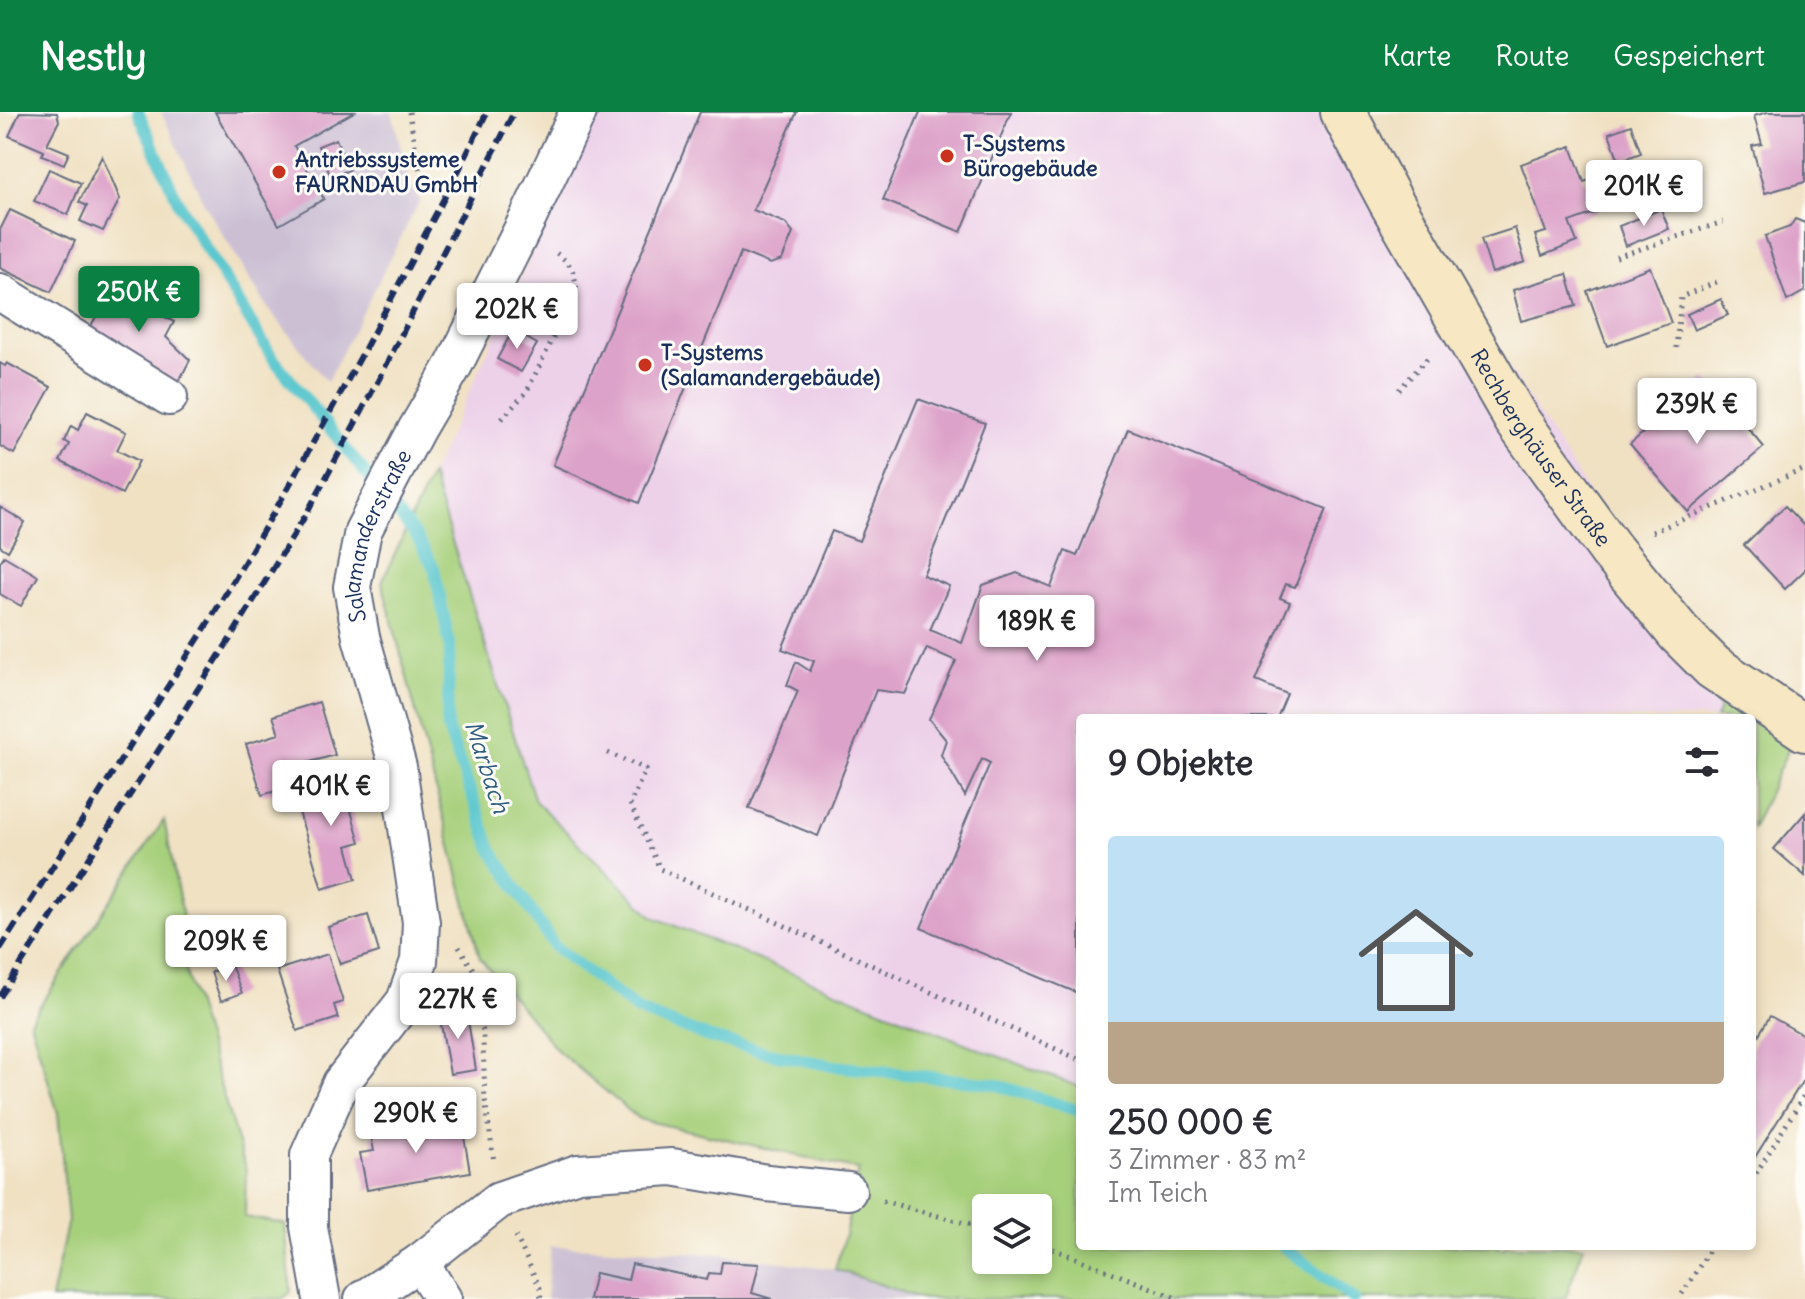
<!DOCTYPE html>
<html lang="de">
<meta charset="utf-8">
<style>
:root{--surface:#fff;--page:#f7f7f7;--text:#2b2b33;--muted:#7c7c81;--line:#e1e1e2;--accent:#0b8043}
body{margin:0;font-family:Delius,sans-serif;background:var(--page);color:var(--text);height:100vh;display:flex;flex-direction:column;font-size:30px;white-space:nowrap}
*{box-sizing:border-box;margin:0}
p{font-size:26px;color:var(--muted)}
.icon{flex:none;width:44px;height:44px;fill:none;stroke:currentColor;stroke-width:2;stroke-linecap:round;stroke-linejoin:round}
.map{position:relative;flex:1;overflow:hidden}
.side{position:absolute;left:1076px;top:602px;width:680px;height:536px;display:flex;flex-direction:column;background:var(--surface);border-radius:8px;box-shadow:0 4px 12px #0003}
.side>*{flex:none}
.fabs{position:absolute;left:972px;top:1082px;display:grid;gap:16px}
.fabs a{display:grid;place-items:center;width:80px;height:80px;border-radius:8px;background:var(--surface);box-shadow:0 4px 12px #0003;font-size:40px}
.price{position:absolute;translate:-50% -68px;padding:0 18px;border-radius:8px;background:#fff;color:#222;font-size:26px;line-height:52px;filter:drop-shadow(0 2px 4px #0008)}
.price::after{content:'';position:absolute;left:50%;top:48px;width:24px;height:18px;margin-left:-12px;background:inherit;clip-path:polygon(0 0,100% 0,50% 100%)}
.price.current{background:var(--accent);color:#fff}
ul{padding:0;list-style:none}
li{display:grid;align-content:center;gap:16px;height:424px;padding:0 32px}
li+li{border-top:2px solid var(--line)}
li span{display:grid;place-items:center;height:248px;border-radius:8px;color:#555}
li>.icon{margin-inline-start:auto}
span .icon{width:144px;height:144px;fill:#fffc;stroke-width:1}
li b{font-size:34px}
h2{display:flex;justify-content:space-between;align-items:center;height:96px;padding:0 32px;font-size:34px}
header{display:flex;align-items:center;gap:48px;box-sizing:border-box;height:112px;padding:0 40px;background:var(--accent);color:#fff}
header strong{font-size:38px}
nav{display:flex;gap:44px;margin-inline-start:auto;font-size:28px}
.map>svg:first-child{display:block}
.built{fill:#edd1e9}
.industrial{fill:#ccbfd4}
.green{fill:#a7d07b;stroke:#61806c;stroke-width:2;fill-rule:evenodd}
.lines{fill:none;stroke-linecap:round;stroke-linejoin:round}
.stream{stroke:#59c6cd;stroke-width:12}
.building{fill:#dda2c9}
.street-casing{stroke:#666d81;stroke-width:40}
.secondary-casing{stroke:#666d81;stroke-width:48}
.path{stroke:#666d81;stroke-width:5;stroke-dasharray:2 6;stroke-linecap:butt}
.street{stroke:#fff;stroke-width:36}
.secondary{stroke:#f7e8c3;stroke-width:44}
.rail{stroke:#1b2f5e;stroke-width:6;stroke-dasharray:12 6;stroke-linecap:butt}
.poi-dot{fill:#c8321e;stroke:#fdfcf7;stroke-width:3}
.labels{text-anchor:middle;stroke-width:6;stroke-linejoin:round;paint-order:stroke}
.poi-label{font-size:22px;font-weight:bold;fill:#1b2f5e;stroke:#fdfcf7;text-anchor:start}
.street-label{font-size:22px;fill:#1b2f5e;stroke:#fdfcf7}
.water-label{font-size:24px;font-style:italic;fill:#2e5c7f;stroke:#fdfcf7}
</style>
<header>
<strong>Nestly</strong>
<nav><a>Karte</a><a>Route</a><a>Gespeichert</a></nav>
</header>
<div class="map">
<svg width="1805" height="1187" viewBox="0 0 1805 1187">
<rect width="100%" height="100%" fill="#fdfcf7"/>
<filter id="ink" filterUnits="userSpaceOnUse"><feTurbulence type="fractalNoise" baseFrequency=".0125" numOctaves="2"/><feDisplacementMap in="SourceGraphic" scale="16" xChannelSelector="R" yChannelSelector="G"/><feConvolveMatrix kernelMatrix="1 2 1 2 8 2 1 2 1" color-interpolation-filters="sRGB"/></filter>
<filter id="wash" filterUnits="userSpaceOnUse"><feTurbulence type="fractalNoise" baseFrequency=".006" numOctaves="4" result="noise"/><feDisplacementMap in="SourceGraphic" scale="32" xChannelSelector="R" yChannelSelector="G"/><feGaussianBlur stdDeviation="1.8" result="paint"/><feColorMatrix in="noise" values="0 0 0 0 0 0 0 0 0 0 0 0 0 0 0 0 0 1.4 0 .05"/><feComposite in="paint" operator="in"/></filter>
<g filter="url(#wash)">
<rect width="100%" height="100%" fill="#f0e1c3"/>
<path class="built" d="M 597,0 L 1344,0 L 1679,521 L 1720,597 L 1716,606 L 1080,606 L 1080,975 L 984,939 L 653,805 L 535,689 L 431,363 Z"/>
<g class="industrial">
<path d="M 161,0 L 392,0 L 410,73 L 420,88 L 327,270 L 267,195 L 205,93 Z"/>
<path d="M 551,1134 L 719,1142 L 835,1157 L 923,1187 L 546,1187 Z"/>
</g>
<g class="green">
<path d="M 431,363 L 535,689 L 653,805 L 984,939 L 1080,975 L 1080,1134 L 1496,1134 L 1504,1137 L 1505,1134 L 1584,1134 L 1565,1187 L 923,1187 L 835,1157 L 845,1123 L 859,1058 L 639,1007 L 558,939 L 480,846 L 382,470 ZM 986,1096 L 1038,1096 L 1038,1148 L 986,1148 Z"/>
<path d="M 1679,521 L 1799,614 L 1752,717 L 1752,606 L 1716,606 L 1720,597 Z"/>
<path d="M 164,708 L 185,816 L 186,860 L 246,1058 L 245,1105 L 285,1112 L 291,1180 L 282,1187 L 51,1187 L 68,1108 L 58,1001 L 30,909 Z"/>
</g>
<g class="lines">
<g class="stream">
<path d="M 138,0 L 180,94 L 272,245 L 416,424 L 434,456 L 450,533 L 447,615 L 492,739 L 555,835 L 639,899 L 711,926 L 773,942 L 834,954 L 994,972 L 1080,999"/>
<path d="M 1282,1134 L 1354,1187"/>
</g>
</g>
<g id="blocks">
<g class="building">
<path d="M 20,0 L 57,1 L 59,9 L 47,32 L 69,41 L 64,52 L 42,43 L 44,39 L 9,24 Z"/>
<path d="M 215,0 L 354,0 L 294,34 L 324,87 L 279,113 Z"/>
<path d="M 700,0 L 797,0 L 753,98 L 785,111 L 793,121 L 782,148 L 770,152 L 741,140 L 639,391 L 553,353 Z"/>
<path d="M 920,0 L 1011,0 L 961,120 L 883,88 Z"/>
<path d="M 1768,0 L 1805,0 L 1805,70 L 1765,81 L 1752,34 L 1762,32 L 1754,4 Z"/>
<path d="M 1631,13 L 1641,41 L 1619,49 L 1609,21 Z"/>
<path d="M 336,27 L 349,58 L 331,65 L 318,34 Z"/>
<path d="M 1571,34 L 1584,70 L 1595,66 L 1601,84 L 1592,87 L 1597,100 L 1569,110 L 1577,130 L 1542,144 L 1535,123 L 1546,120 L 1521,52 Z"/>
<path d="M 102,44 L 120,87 L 103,119 L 80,109 L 87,94 L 79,90 Z"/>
<path d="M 49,57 L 81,71 L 68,103 L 34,89 Z"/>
<path d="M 1661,97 L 1669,117 L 1626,134 L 1619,114 Z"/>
<path d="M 10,98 L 75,129 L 51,180 L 0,156 L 0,118 Z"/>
<path d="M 1795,107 L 1805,111 L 1805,179 L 1787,189 L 1765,124 L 1790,115 Z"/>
<path d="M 1515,116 L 1525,150 L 1492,161 L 1481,127 Z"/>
<path d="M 1650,155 L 1671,211 L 1607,234 L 1587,179 Z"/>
<path d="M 1567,162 L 1576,194 L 1521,209 L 1513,178 Z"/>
<path d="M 112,176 L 174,210 L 166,225 L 190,248 L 178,271 L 88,219 Z"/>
<path d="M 1721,187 L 1728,203 L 1694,218 L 1687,202 Z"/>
<path d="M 513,218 L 537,232 L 521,260 L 497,247 Z"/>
<path d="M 0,251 L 5,254 L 7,251 L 51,275 L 14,342 L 0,334 Z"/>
<path d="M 1706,267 L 1764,335 L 1688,400 L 1630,332 Z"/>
<path d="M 918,287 L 985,311 L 923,463 L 949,474 L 930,518 L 962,531 L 983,473 L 1017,461 L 1051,475 L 1065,439 L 1077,444 L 1128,317 L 1327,397 L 1295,475 L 1286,472 L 1280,486 L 1290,490 L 1256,569 L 1287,582 L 1277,606 L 1080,606 L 1080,882 L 921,816 L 990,651 L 982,647 L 965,684 L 941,643 L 946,628 L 929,607 L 956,549 L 927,536 L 905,582 L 876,578 L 818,724 L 749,696 L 798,579 L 787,573 L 796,550 L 810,559 L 814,549 L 782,537 L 832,419 L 859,429 Z"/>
<path d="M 87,300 L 126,320 L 117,338 L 139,349 L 122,382 L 60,349 L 69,332 L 64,329 L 71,314 L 78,318 Z"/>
<path d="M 1785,394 L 1805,415 L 1805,458 L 1785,477 L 1744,433 Z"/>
<path d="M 0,395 L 25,410 L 8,439 L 0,434 Z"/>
<path d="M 4,444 L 38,464 L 21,494 L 0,482 L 0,450 Z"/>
<path d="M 319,590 L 335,643 L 292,655 L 297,673 L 262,683 L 246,632 L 279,622 L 273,604 Z"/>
<path d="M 355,656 L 360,671 L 344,675 L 360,730 L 347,734 L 356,767 L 322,777 L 296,690 L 319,682 L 316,667 Z"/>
<path d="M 1805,701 L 1805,764 L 1774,737 Z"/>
<path d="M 368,803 L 379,840 L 340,852 L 328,815 Z"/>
<path d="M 328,842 L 343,890 L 334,893 L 338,906 L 297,919 L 277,858 Z"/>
<path d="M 231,853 L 242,881 L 221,889 L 211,860 Z"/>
<path d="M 466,896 L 476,958 L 450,962 L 439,901 Z"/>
<path d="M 1770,904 L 1805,924 L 1805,965 L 1752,1050 L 1752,934 Z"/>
<path d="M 461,1007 L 470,1060 L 367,1078 L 360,1041 L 374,1039 L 371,1024 Z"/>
<path d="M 722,1150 L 759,1152 L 752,1181 L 772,1187 L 589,1187 L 595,1161 L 628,1168 L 632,1152 L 707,1168 L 709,1161 L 720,1162 Z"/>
</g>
</g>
</g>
<g filter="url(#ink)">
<use href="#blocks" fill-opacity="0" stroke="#666d81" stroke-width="2"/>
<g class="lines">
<defs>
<g id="street">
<path d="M 0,180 L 169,285"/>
<path d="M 420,1150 L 443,1187"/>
<path id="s1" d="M 322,1187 L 309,1115 L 309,1043 L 341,971 L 405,889 L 419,849 L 421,810 L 398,655 L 361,525 L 352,475 L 363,419 L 416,318 L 454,253 L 528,106 L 578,0"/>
<path d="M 363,1187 L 420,1150 L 499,1088 L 578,1061 L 672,1055 L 767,1071 L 848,1079"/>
</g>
<g id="secondary">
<path id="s2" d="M 1343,0 L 1390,88 L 1516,307 L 1611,438 L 1679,521 L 1713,555 L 1805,617"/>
</g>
</defs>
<use href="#street" class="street-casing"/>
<use href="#secondary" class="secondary-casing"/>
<g class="path">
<path d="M 409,0 L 421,66"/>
<path d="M 1616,145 L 1723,110"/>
<path d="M 1676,236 L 1681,185 L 1719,169"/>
<path d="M 1399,278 L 1430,243"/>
<path d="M 502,307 L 527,279 L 577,178 C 574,157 571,151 553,139"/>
<path d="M 1652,420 L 1805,357"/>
<path d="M 608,641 L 646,657 L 630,692 L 660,757 L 1080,948"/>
<path d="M 459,835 L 481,870 L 485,987 L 494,1050"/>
<path d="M 1752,1068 L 1805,982"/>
<path d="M 883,1089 L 986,1117"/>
<path d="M 516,1124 L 540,1176 L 541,1187"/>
<path d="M 1038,1131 L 1179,1187"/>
<path d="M 1682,1182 L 1712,1134"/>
</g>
<use href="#street" class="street"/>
<use href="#secondary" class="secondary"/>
<g class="rail">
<path d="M 0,837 L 209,510 L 284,383 L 360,246 L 460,56 L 487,0"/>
<path d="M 0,885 L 230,527 L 307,401 L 380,265 L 514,0"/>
</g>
</g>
</g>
<g class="poi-dot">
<circle cx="947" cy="44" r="8"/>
<circle cx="279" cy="60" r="8"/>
<circle cx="645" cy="253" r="8"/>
</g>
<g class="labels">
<g class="poi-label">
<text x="963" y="39">T-Systems<tspan x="963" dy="25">Bürogebäude</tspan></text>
<text x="295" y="55">Antriebssysteme<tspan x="295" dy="25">FAURNDAU GmbH</tspan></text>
<text x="661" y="248">T-Systems<tspan x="661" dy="25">(Salamandergebäude)</tspan></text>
</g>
<g class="street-label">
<text dy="8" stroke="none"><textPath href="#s2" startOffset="390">Rechberghäuser Straße</textPath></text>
<text dy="8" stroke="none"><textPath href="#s1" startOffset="808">Salamanderstraße</textPath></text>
</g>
<g class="water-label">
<text transform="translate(487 655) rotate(72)" y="8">Marbach</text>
</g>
</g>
</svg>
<div class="fabs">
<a><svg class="icon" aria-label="layers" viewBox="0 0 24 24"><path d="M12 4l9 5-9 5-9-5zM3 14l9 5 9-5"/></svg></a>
</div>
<b class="price" style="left:1644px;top:116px">201K €</b>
<b class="price current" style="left:139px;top:222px">250K €</b>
<b class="price" style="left:517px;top:239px">202K €</b>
<b class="price" style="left:1697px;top:334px">239K €</b>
<b class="price" style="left:1037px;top:551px">189K €</b>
<b class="price" style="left:331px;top:716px">401K €</b>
<b class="price" style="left:226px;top:871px">209K €</b>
<b class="price" style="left:458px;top:929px">227K €</b>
<b class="price" style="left:416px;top:1043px">290K €</b>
<section class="side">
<h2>9 Objekte<svg class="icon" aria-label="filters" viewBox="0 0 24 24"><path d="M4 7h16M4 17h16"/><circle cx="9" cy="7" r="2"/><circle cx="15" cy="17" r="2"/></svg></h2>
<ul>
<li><span style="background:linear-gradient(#bfe0f5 75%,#b9a48a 0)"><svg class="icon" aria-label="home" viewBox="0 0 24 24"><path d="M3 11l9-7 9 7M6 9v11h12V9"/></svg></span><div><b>250 000 €</b><p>3 Zimmer · 83 m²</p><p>Im Teich</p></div></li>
</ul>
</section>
</div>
